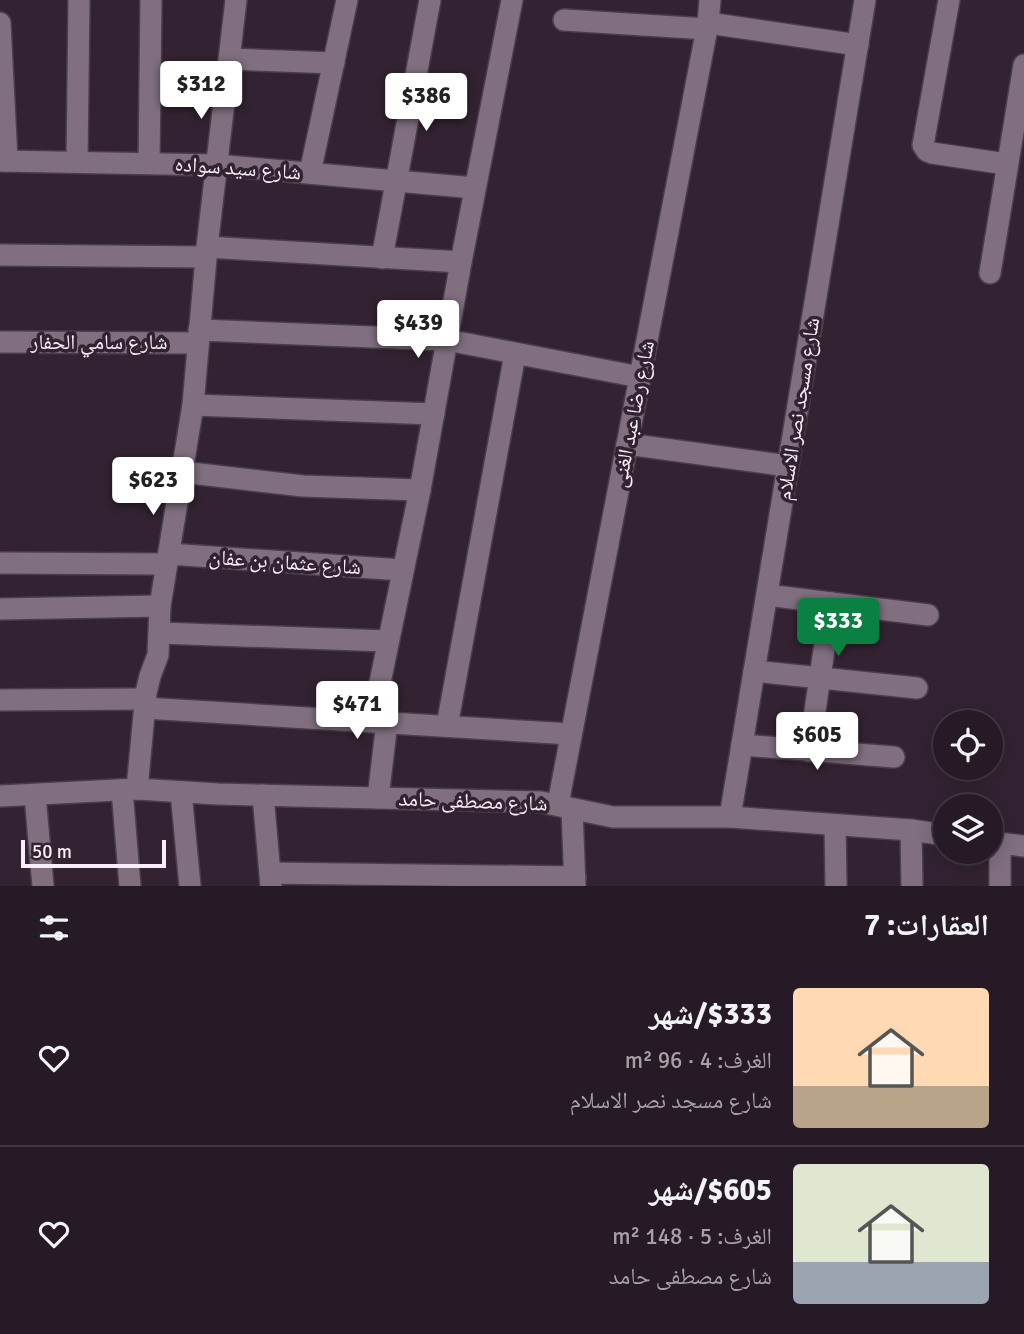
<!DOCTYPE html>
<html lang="ar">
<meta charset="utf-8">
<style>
:root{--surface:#261a26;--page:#2e232e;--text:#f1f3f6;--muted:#a4a1a7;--line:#423843;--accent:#0b8043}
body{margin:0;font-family:Signika,"Noto Naskh Arabic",sans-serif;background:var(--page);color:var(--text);direction:rtl;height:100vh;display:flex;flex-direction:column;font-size:26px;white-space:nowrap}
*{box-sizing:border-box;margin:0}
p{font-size:23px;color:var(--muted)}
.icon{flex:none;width:38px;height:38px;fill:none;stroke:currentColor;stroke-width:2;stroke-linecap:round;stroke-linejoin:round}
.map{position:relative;height:886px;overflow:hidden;direction:ltr}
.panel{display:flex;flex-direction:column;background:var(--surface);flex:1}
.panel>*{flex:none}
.controls{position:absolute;left:933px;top:710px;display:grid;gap:14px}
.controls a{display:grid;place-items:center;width:70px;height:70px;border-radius:50%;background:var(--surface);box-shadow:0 4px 18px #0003,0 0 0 2px var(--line);font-size:35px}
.scale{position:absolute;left:21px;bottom:18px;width:145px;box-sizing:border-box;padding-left:7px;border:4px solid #f8eef7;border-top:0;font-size:19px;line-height:24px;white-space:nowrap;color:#f8eef7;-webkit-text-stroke:5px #332332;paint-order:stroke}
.price{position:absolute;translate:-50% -60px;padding:0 16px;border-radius:7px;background:#fff;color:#222;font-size:23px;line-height:46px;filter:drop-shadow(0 2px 4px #0008)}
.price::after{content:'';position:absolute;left:50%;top:42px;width:21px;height:16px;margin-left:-10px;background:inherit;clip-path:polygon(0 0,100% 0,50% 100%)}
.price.on{background:var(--accent);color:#fff}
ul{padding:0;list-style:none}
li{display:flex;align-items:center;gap:21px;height:175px;padding:0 35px}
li+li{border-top:2px solid var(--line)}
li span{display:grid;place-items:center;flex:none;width:196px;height:140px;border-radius:7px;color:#555}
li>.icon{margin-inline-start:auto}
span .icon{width:84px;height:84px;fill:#fffc;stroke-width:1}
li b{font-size:30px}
h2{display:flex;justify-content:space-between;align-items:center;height:84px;padding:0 35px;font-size:30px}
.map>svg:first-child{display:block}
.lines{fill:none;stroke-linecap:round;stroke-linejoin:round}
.minor-casing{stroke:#4b3e4b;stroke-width:24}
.minor{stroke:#816f80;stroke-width:21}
.labels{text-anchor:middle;stroke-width:7;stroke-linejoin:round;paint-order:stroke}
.street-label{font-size:21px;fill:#f8eef7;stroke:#332332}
</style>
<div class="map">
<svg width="1024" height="886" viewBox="0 0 1024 886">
<rect width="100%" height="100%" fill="#332332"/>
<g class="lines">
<defs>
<g id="minor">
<path d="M 949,0 L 923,145 L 927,151 L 932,153 L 1006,164"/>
<path d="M 564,20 L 707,29"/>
<path d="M 0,23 L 7,160"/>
<path d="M 708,23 L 858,45"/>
<path d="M 230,59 L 334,63"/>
<path d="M 0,161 L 217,165 L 475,188"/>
<path d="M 77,162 L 79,0"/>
<path d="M 149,163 L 151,0"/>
<path d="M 310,173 L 347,0"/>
<path d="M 207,247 L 461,262"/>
<path d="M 0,255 L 206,257"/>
<path d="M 382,258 L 430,0"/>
<path d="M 990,273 L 1024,65"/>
<path d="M 199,330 L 447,340 L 640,377"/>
<path d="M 0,342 L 198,343"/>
<path d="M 193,405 L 434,414"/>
<path d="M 627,444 L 788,466"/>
<path d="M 182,472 L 303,486 L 420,490"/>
<path d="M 169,554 L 402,570"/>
<path d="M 0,563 L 167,564"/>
<path d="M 767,595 L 928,615"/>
<path d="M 0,609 L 160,606"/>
<path d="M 160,633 L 387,641"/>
<path d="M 754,671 L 917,688"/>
<path d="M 0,700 L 145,699"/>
<path d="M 144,708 L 571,734"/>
<path d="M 372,721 L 420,490 L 461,262 L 512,0"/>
<path d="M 447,726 L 515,354"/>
<path d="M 742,745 L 894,757"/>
<path d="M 809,751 L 831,603"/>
<path d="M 137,789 L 146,693 L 150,676 L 158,655 L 160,606 L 193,405 L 207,247 L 236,0"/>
<path d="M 122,790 L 130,886"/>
<path d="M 181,792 L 190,886"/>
<path d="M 35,795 L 43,886"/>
<path d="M 263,795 L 271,886"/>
<path d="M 0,796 L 137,789 L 218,794 L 541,802 L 613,817 L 730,817 L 911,830 L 945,835"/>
<path d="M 378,798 L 387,722"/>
<path d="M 558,804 L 708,23 L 710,0"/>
<path d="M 572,809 L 575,886"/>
<path d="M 730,817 L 865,0"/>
<path d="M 835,825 L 836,886"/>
<path d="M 911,830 L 912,886"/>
<path d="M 990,842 L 1024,846"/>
<path d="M 1000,843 L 1000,886"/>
<path d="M 270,873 L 575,877"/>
</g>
</defs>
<use href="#minor" class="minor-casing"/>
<use href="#minor" class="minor"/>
</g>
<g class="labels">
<g class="street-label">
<text transform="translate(238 168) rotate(4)" y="7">شارع سيد سواده</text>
<text x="99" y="349">شارع سامي الحفار</text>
<text transform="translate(798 409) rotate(-81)" y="7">شارع مسجد نصر الاسلام</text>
<text transform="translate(633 414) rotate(-79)" y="7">شارع رضا عبد الغنى</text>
<text transform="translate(285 562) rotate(4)" y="7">شارع عثمان بن عفان</text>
<text transform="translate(473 801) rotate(2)" y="7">شارع مصطفى حامد</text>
</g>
</g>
</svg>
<div class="controls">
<a><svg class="icon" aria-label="locate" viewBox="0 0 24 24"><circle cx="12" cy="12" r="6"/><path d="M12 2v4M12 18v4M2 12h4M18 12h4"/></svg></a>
<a><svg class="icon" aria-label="layers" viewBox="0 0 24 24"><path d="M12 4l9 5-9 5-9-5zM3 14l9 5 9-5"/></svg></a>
</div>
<div class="scale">50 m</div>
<b class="price" style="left:201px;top:121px">$312</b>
<b class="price" style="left:426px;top:133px">$386</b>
<b class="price" style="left:418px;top:360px">$439</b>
<b class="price" style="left:153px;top:517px">$623</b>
<b class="price on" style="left:838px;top:658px">$333</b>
<b class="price" style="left:357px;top:741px">$471</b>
<b class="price" style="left:817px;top:772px">$605</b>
</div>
<section class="panel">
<h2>العقارات: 7<svg class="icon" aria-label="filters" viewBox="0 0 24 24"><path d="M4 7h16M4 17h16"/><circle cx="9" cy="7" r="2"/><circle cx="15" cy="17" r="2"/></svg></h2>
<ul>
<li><span style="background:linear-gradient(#ffd9b3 70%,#b9a48a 0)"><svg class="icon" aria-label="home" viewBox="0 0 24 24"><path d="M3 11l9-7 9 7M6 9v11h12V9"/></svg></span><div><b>$333/شهر</b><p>الغرف: 4 · 96 m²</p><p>شارع مسجد نصر الاسلام</p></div><svg class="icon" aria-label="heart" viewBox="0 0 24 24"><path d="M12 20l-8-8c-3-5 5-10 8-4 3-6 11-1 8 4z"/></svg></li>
<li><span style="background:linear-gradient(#dfe7d0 70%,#9aa5b1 0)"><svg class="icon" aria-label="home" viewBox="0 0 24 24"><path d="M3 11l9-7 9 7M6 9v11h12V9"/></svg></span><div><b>$605/شهر</b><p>الغرف: 5 · 148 m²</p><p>شارع مصطفى حامد</p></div><svg class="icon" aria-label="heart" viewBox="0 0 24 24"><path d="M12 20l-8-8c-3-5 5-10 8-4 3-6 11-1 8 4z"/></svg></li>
</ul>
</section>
